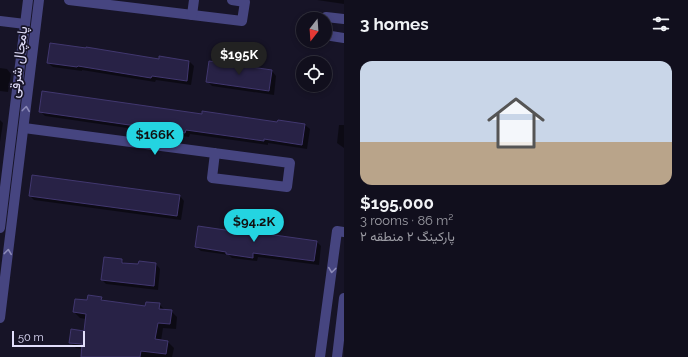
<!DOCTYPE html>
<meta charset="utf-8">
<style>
:root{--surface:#110f1d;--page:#1e1d2a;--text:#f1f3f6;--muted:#9c9ca4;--line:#302f3b;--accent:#24d4e1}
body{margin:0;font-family:Raleway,Vazirmatn,sans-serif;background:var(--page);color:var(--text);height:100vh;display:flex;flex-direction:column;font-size:15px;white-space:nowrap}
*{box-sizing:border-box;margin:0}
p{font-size:13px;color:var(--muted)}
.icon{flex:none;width:22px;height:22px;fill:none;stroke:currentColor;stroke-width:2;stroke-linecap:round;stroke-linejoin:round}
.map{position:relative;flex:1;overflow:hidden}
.drawer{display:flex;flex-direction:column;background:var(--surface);width:344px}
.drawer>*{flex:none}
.needle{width:26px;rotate:197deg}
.fabs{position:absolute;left:296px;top:12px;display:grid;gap:8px}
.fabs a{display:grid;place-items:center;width:36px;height:36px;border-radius:50%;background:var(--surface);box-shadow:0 2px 6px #0003,0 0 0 1px var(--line);font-size:20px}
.scale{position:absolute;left:12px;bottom:10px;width:73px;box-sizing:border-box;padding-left:4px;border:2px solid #e1defb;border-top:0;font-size:11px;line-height:14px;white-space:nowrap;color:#e1defb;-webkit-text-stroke:3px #171427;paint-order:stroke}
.price{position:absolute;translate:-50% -34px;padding:0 9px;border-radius:14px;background:var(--accent);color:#111;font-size:13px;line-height:26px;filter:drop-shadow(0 1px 2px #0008)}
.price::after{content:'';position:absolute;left:50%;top:24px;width:12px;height:9px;margin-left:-6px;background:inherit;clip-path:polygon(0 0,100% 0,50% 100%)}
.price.current{background:#222;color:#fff}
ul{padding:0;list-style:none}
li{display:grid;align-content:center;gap:8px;height:212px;padding:0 16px}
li+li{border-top:1px solid var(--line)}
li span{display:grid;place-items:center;height:124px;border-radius:12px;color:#555}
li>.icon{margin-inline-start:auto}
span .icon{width:72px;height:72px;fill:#fffc;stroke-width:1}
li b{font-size:17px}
h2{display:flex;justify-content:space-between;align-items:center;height:48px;padding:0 16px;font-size:17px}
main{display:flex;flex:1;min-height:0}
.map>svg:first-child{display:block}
.shadow{fill:#0007}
.building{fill:#282246;stroke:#41376f}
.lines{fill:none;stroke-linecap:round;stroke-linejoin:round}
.minor{stroke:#464580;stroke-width:10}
.oneway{stroke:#8c8ab7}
.labels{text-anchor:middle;stroke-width:3.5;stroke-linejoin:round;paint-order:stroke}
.street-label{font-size:14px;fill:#e1defb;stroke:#171427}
</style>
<main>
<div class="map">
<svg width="344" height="357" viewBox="0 0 344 357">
<rect width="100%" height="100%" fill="#171427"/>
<g class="shadow">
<path d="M 317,0 L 344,0 L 344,4 Z"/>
<path d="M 160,57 L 189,61 L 194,66 L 191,85 L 156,80 L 155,82 L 82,70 L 82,71 L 53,67 L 48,63 L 160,60 Z"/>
<path d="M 210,62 L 272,71 L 276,76 L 274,95 L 212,86 L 207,81 Z"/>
<path d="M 0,68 L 7,69 L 11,74 L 8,92 L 0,91 Z"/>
<path d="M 40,111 L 203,115 L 278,123 L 279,121 L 305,125 L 310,129 L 307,149 L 268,143 L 268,145 L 190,134 L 189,137 L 45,116 Z"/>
<path d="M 0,120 L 3,123 L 0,142 Z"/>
<path d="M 339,125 L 344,125 L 344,148 L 337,143 Z"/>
<path d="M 30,196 L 180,196 L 184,201 L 181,220 L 34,200 Z"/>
<path d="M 233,232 L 252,233 L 317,242 L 321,246 L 319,265 L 258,257 L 257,261 L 232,258 L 229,255 L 201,251 L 196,247 Z"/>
<path d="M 122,260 L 125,264 L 156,264 L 160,269 L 158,290 L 106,284 L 102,280 Z"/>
<path d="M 101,298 L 106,302 L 146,307 L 159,304 L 165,310 L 171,311 L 177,317 L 176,329 L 163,328 L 161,341 L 168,342 L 174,348 L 172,357 L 82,357 L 83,349 L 76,348 L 70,342 L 85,332 L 86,319 L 80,318 L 74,312 L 88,301 Z"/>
</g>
<g class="building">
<path d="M 50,43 L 86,48 L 86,47 L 159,59 L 159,56 L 189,61 L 187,81 L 152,76 L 151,78 L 78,66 L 77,67 L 47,63 Z"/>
<path d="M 209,61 L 272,70 L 269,91 L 206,82 Z"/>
<path d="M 42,91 L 202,114 L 202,111 L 277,122 L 278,120 L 305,124 L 302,145 L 264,139 L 264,141 L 186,130 L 185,133 L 39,112 Z"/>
<path d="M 32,175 L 180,195 L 177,216 L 29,196 Z"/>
<path d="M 244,224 L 253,232 L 317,241 L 314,261 L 253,253 L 253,258 L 226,254 L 226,252 L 195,247 L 198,226 L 232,231 L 235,227 Z"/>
<path d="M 104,257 L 122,259 L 122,263 L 138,264 L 139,261 L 156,263 L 154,286 L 101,280 Z"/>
<path d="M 88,295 L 102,297 L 101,300 L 145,306 L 146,302 L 160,303 L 159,309 L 172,310 L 170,324 L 158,323 L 155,339 L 168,341 L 166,354 L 141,351 L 140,357 L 81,357 L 82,344 L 69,343 L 71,329 L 84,331 L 86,314 L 73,312 L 75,299 L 87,300 Z"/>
</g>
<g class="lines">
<g class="minor">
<path d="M 69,0 L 242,21 L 245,2 L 232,0"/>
<path d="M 192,15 L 194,0"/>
<path d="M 0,21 L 25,24"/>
<path d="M 325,26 L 326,17 L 344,19"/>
<path d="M 325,35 L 344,38"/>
<path d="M 24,128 L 290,163 L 287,187 L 212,178 L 215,153"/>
<path d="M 0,228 L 28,0"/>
<path d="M 0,318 L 39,0"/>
<path d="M 320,357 L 337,231 L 344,232"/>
<path d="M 337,357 L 344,298"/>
</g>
</g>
<defs><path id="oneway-chevron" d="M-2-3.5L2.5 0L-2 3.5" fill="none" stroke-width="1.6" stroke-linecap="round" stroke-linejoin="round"/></defs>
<g class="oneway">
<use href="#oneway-chevron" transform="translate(26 109) rotate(-83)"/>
<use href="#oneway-chevron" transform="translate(8 252) rotate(-83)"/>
<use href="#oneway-chevron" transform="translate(332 270) rotate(97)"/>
</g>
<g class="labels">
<g class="street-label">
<text transform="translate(18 62) rotate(-83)" y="5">پامچال شرقی</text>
</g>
</g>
</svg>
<div class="fabs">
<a><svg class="needle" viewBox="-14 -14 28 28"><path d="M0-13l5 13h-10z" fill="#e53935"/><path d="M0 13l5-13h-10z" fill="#9c9ca4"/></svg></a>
<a><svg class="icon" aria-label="locate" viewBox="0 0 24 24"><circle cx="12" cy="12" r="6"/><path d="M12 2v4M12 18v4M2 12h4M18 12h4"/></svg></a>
</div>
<div class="scale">50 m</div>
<b class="price current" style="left:239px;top:76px">$195K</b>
<b class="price" style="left:155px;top:156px">$166K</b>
<b class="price" style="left:254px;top:243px">$94.2K</b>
</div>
<section class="drawer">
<h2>3 homes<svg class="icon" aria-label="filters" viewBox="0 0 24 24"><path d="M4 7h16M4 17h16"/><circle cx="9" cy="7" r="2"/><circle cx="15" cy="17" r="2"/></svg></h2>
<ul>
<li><span style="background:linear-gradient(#c9d6e8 65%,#b9a48a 0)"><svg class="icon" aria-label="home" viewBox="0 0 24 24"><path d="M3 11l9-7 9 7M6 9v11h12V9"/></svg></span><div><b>$195,000</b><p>3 rooms · 86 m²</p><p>پارکینگ ۲ منطقه ۲</p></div></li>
</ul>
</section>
</main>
